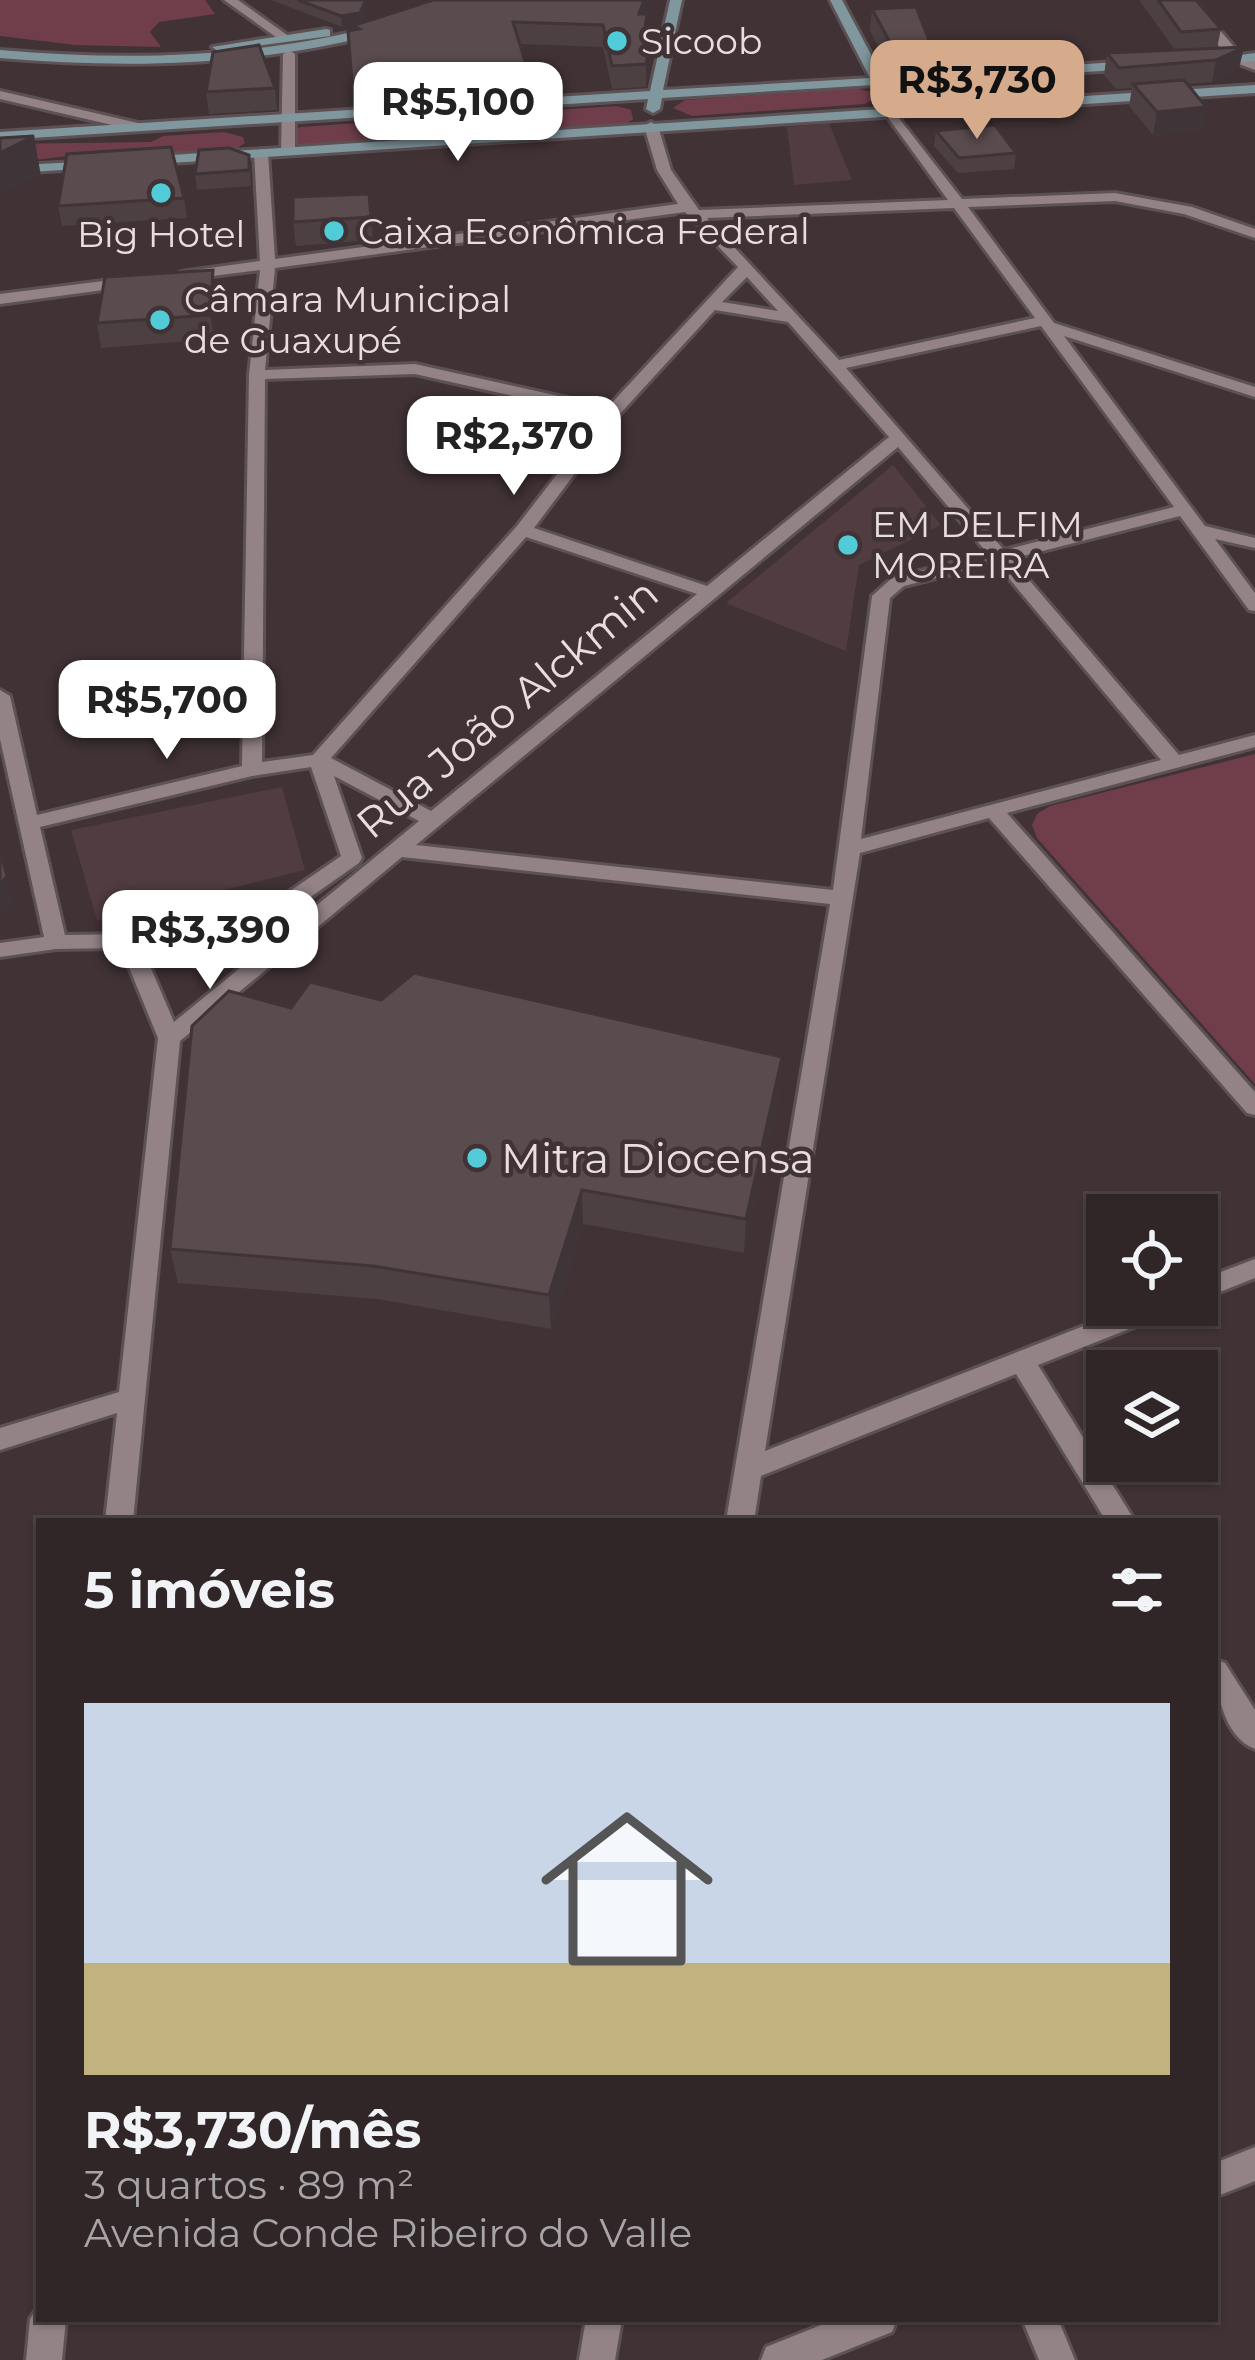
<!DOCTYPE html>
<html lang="pt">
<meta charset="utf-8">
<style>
:root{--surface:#302628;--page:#3c3234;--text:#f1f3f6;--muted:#a8a5a8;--line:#4b4345;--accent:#d6ab8b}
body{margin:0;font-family:Montserrat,sans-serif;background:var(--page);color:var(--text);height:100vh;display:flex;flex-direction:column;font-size:45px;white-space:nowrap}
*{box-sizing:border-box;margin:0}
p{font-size:39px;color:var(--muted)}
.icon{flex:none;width:66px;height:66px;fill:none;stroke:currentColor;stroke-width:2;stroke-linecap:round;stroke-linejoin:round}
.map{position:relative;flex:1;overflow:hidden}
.panel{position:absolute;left:36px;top:1518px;width:1182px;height:804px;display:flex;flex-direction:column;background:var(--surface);border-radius:0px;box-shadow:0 3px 9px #0004,0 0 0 3px var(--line)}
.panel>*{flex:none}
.buttons{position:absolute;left:1086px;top:1194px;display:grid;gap:24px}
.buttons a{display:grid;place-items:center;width:132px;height:132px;border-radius:0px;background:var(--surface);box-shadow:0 3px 9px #0004,0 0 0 3px var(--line);font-size:60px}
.price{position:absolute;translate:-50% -102px;padding:0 27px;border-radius:24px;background:#fff;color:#222;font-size:39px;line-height:78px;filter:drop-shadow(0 3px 6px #0008)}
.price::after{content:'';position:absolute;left:50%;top:72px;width:36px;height:27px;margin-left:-18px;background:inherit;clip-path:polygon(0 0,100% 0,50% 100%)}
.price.on{background:var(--accent);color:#111}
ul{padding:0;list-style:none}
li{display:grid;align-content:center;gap:24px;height:636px;padding:0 48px}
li+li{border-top:3px solid var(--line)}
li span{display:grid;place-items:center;height:372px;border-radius:0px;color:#555}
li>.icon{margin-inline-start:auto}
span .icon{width:216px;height:216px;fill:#fffc;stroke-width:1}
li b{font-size:51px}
h2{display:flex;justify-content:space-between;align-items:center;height:144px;padding:0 48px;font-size:51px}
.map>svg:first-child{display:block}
.built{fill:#503c41}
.green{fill:#703e4b}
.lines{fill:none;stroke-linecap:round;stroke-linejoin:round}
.street-casing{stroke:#5c5154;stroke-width:6}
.secondary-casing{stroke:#5c5154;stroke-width:6}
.street{fill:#938286;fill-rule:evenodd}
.secondary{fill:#81979e;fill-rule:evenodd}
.wall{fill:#4d4043}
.shaded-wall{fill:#3f3437}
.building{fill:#5a4b4e;stroke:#3f3437;stroke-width:3}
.poi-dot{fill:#52cbd9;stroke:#403235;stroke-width:4.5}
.labels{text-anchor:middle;stroke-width:9;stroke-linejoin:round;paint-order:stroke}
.far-poi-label{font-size:36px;fill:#e8dee0;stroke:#403235;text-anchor:start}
.street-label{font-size:42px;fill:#e8dee0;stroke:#403235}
.poi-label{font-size:42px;fill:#e8dee0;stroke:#403235;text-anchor:start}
</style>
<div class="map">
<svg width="1255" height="2360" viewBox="0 0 1255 2360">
<rect width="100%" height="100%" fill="#403235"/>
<g class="built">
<path d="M 829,123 L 852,180 L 794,185 L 787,127 Z"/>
<path d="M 893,465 L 941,525 L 859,565 L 846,651 L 726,603 Z"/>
<path d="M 282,787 L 305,870 L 97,921 L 71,830 Z"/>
</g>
<g class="green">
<path d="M 0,0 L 205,0 L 215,14 L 159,22 L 150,32 L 161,47 L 75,45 L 0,36 Z"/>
<path d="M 1039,78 L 1057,85 L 1058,91 L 905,105 L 890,95 L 898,88 Z"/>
<path d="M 855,88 L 872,92 L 876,98 L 865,104 L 692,116 L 673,108 L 685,100 Z"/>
<path d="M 617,106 L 631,110 L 633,120 L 621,125 L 299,146 L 289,142 L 291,132 L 300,127 Z"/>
<path d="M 224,132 L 243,137 L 245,143 L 233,151 L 68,156 L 0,164 L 0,144 L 151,142 L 163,136 Z"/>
<path d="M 1255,754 L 1255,1084 L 1037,838 L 1032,825 L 1037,814 L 1050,806 Z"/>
</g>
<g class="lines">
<defs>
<g id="street">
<path d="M 224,0 L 238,0 L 290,37 L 280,40 Z"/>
<path d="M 1182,0 L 1194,0 L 1241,55 L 1255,61 L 1255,70 L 1231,61 Z"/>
<path d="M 289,50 L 295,54 L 295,151 L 288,155 L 281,151 L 283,54 Z"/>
<path d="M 0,91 L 138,123 L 145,127 L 138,131 L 0,99 Z"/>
<path d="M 891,108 L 962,199 L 1115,193 L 1192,207 L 1255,229 L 1255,238 L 1184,214 L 1115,201 L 968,207 L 1054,323 L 1255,387 L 1255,397 L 1064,336 L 1205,526 L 1255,538 L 1255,548 L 1215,539 L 1255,593 L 1255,611 L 1249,610 L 1180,516 L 1011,559 L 1179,755 L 1255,735 L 1255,747 L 1007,813 L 1255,1092 L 1255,1115 L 1247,1113 L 989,818 L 860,853 L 765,1451 L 1137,1305 L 1176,1305 L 1172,1312 L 1038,1365 L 1135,1521 L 1106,1521 L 1016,1374 L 761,1476 L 754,1521 L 726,1521 L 830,904 L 402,857 L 180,1041 L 133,1521 L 105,1521 L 117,1413 L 0,1450 L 0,1428 L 119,1392 L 158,1038 L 121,948 L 56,949 L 0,957 L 0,943 L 44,937 L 0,739 L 0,690 L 10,696 L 37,815 L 242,766 L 249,375 L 260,270 L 181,280 L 174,276 L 181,272 L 260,261 L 254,153 L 261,149 L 268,153 L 275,259 L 678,204 L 657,170 L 644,126 L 651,122 L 658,126 L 671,170 L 699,210 L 948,200 L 884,112 ZM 954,208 L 1035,318 L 839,360 L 707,218 ZM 685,212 L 738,267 L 608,407 L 415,364 L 265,370 L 275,268 ZM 747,277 L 778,311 L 722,302 ZM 715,310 L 788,322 L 889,437 L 707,586 L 534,528 L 618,416 ZM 1041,326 L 1174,507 L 1004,550 L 846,368 ZM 415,374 L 602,416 L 517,526 L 313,755 L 262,762 L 265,379 ZM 898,447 L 988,554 L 892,578 L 872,596 L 833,890 L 416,845 ZM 526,537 L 697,594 L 431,811 L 331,758 ZM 996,563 L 1161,760 L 861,839 L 890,598 L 904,586 ZM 311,767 L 341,856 L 277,900 L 129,934 L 65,935 L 40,827 L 252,776 ZM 334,776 L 419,821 L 271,943 L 209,956 L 158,941 L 292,910 L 359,863 L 362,858 ZM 144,952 L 209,970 L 251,959 L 174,1022 Z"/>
<path d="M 135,277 L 140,279 L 140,285 L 0,304 L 0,294 Z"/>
<path d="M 1255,1259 L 1255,1278 L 1197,1301 L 1197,1281 Z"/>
<path d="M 1215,1659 L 1225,1663 L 1255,1710 L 1255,1749 C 1223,1737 1215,1689 1215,1659 Z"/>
<path d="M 1255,2147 L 1255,2181 L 1215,2197 L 1215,2163 Z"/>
<path d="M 39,2305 L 39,2319 L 66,2319 L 62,2360 L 26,2360 L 30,2319 Z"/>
<path d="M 586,2319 L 622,2319 L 615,2360 L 579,2360 Z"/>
<path d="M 836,2319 L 897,2319 L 892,2332 L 822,2360 L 761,2360 L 766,2347 Z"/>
<path d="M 1022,2319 L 1058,2319 L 1075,2360 L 1039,2360 Z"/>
</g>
<g id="secondary">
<path d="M 670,0 L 682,0 L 663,90 L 870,78 L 830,0 L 842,0 L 883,77 L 1133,61 L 1139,65 L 1133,69 L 887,84 L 892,93 L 885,97 L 874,85 L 662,98 L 660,109 L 653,113 L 646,109 L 648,99 L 0,140 L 0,132 L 650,91 Z"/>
<path d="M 378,26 L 382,27 L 382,33 C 254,66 131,69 0,58 L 0,50 C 130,61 251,58 378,26 Z"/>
<path d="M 326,29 L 330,30 L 330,36 L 218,51 L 212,47 Z"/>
<path d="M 1255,53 L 1255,61 L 1210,64 L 1204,60 Z"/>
<path d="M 1255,85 L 1255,93 L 140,165 L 133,161 L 140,157 Z"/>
<path d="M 98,161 L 100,164 L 93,168 L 0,174 L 0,166 Z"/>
</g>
</defs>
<use href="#street" class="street-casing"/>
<use href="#secondary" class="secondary-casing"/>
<use href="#street" class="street"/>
<use href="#secondary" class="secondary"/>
</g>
<g class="wall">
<path d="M 271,0 L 371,0 L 361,23 L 433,0 L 651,0 L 646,14 L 647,28 L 654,51 L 646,87 L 612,89 L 603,47 L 520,44 L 528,71 L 529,94 L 354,105 L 348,31 L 352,30 L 352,26 L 357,25 L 342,27 Z"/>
<path d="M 1139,0 L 1196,0 L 1221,29 L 1217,48 L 1239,69 L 1212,82 L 1187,84 L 1206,107 L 1202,130 L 1153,135 L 1129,106 L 1132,88 L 1116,89 L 1104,75 L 1107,53 L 1175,50 Z"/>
<path d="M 872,9 L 932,48 L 930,69 L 891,70 L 870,31 Z"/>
<path d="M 275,88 L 277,110 L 209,114 L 206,92 Z"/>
<path d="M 936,131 L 1016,153 L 1014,169 L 958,173 L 934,146 Z"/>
<path d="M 249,155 L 251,186 L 197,190 L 195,174 Z"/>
<path d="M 369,194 L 373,240 L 296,246 L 293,222 Z"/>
<path d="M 184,198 L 187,218 L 62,226 L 58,206 Z"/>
<path d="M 216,294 L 214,339 L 101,348 L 97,323 Z"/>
<path d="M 381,1000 L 780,1091 L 744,1253 L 583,1224 L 551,1329 L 377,1299 L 178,1283 L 170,1249 L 291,1008 Z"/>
</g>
<g class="shaded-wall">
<path d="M 366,0 L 371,0 L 361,24 L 342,27 L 341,16 Z"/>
<path d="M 644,0 L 651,0 L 639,36 L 639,14 Z"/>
<path d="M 654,28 L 654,51 L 646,87 L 646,64 Z"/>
<path d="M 1244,47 L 1239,69 L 1212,82 L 1216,60 Z"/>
<path d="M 1206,107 L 1202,130 L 1153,135 L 1157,112 Z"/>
<path d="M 34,136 L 41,176 L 0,197 L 0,153 Z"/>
<path d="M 213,270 L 216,294 L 214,339 L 210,315 Z"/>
<path d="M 7,876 L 14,902 L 3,917 L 0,918 L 0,885 Z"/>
<path d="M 782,1057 L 780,1091 L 744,1253 L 746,1219 Z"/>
<path d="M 582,1190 L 583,1224 L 551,1329 L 549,1295 Z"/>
</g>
<g class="building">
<path d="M 298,0 L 366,0 L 360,13 L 341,16 Z"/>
<path d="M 433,0 L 644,0 L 639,14 L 647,14 L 645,28 L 654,28 L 646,64 L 612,66 L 603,25 L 513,22 L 528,71 L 352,82 L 348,31 L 359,29 L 352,26 Z"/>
<path d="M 1158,0 L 1196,0 L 1221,29 L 1181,32 Z"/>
<path d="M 916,7 L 932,48 L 893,48 L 872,9 Z"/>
<path d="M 259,45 L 275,88 L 206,92 L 213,52 Z"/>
<path d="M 1244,47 L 1216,60 L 1119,68 L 1107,53 Z"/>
<path d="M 1184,80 L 1206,107 L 1157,112 L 1133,84 Z"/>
<path d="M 995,125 L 1016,153 L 959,158 L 936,131 Z"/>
<path d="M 34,136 L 0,153 L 0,138 Z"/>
<path d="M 171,147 L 184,198 L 58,206 L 67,154 Z"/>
<path d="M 229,148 L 249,155 L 249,170 L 195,174 L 199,150 Z"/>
<path d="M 369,194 L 371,217 L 293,222 L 293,197 Z"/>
<path d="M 213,270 L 210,315 L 97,323 L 105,277 Z"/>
<path d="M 0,851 L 7,876 L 0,885 Z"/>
<path d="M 414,973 L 782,1057 L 746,1219 L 582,1190 L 549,1295 L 373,1266 L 170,1249 L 192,1026 L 229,991 L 291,1008 L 310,982 L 381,1000 Z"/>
</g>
<g class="poi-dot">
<circle cx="617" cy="41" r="12"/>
<circle cx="161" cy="193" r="12"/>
<circle cx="334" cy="231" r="12"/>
<circle cx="160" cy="320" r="12"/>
<circle cx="848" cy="545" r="12"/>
<circle cx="477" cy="1158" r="12"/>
</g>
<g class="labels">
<g class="far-poi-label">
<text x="641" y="54">Sicoob</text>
<text x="358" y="244">Caixa Econômica Federal</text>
<text x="161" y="247" text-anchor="middle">Big Hotel</text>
<text x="184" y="312">Câmara Municipal<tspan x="184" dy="41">de Guaxupé</tspan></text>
<text x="872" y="537">EM DELFIM<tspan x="872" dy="41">MOREIRA</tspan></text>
</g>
<g class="street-label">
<text transform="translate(507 708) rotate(-40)" y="15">Rua João Alckmin</text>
</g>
<g class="poi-label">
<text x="501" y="1173">Mitra Diocensa</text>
</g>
</g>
</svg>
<div class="buttons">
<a><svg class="icon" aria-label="locate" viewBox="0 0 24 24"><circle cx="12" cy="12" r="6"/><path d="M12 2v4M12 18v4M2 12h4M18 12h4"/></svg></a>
<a><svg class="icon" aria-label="layers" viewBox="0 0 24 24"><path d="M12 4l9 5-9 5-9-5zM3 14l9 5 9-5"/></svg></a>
</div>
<b class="price on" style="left:977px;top:142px">R$3,730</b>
<b class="price" style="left:458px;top:164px">R$5,100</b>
<b class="price" style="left:514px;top:498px">R$2,370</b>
<b class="price" style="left:167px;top:762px">R$5,700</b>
<b class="price" style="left:210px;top:992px">R$3,390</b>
<section class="panel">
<h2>5 imóveis<svg class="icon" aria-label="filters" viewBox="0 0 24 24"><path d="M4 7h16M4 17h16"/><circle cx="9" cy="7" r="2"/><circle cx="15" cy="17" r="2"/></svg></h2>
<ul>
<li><span style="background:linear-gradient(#c9d6e8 70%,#c2b280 0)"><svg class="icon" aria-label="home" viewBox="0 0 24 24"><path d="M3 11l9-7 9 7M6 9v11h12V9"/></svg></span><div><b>R$3,730/mês</b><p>3 quartos · 89 m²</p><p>Avenida Conde Ribeiro do Valle</p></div></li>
</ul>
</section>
</div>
